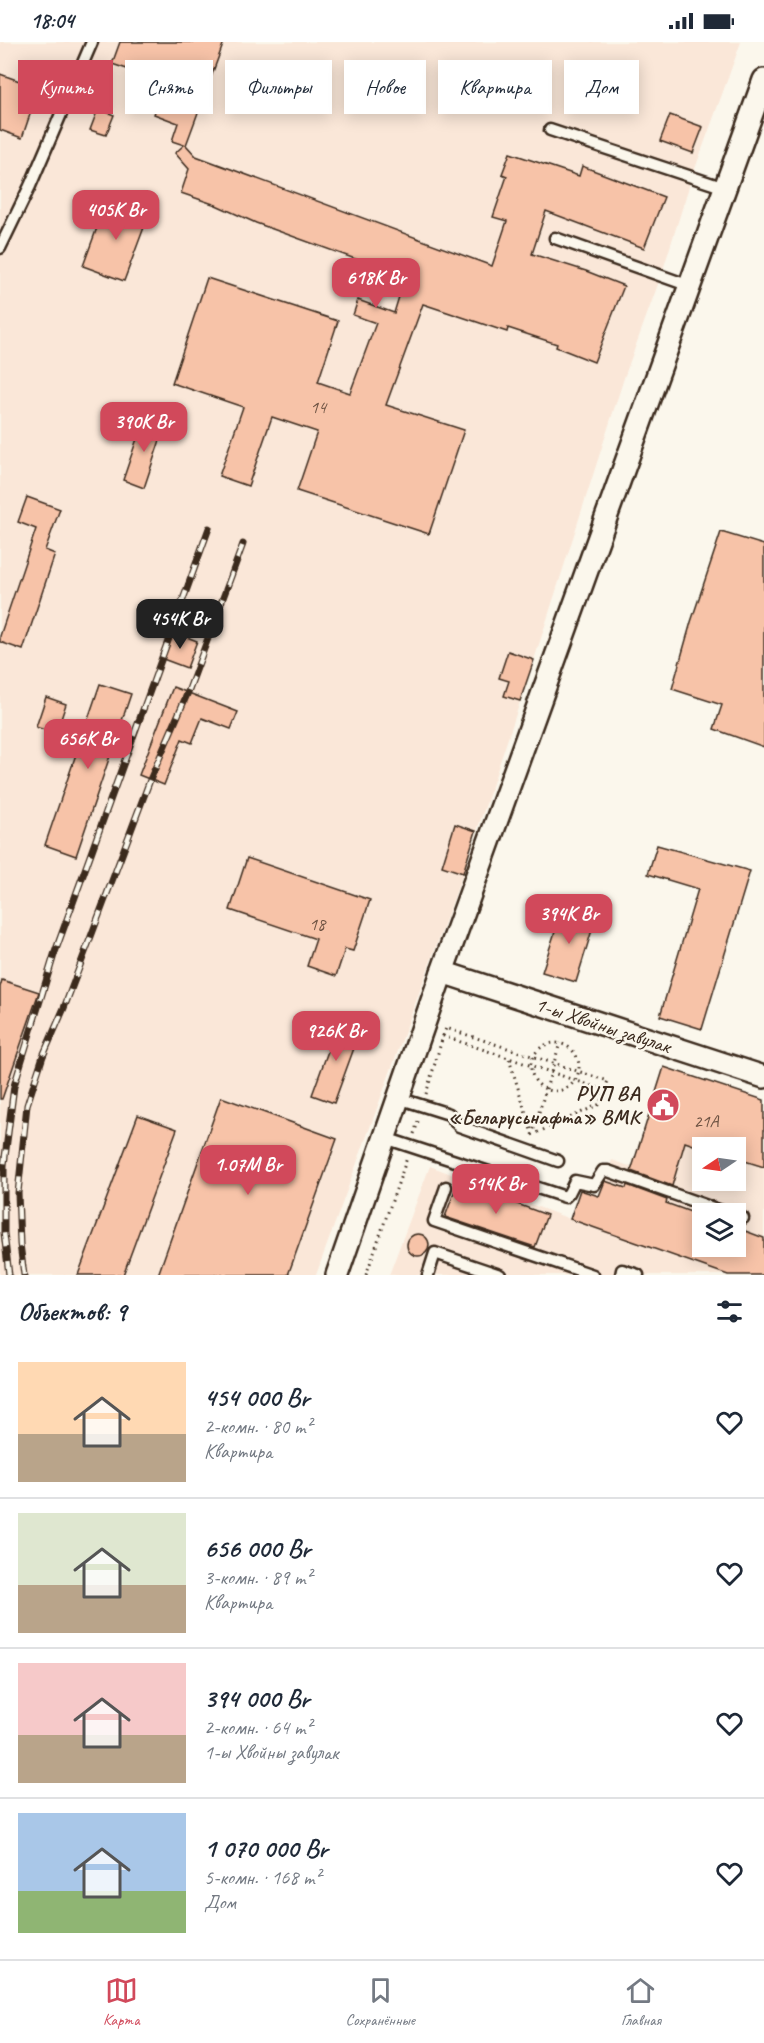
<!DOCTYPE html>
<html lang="ru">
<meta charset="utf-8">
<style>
:root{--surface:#fff;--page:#f6f6f7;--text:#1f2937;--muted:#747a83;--line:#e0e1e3;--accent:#d1495b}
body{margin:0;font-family:Caveat,sans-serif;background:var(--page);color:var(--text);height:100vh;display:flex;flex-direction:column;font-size:22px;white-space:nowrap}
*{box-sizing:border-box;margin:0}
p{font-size:20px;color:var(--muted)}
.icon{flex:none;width:33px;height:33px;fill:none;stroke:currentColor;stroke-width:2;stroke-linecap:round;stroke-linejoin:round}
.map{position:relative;height:1233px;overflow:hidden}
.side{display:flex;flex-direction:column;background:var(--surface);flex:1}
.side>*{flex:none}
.banner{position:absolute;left:18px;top:18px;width:729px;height:54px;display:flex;gap:12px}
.needle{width:39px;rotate:257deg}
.tools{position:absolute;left:692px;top:1095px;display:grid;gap:12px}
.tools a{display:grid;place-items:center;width:54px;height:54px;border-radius:0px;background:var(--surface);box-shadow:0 3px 15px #0003;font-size:30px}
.price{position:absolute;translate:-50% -51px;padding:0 14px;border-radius:12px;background:var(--accent);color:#fff;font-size:20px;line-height:39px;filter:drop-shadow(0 2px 3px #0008)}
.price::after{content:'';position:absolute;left:50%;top:36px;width:18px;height:14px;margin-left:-9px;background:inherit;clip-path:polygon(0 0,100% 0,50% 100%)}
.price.current{background:#222;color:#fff}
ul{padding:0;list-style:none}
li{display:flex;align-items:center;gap:18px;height:150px;padding:0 18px}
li+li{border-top:2px solid var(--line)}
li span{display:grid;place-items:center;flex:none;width:168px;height:120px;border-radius:0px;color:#555}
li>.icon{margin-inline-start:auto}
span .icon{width:72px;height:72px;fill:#fffc;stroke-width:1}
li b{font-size:26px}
h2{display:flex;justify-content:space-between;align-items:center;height:72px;padding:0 18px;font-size:26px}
.tag{padding:0 21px;border-radius:0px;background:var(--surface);box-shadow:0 3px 15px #0003;font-size:21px;line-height:54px}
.tag.current{background:var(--accent);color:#fff}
.status{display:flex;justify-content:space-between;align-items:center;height:42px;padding:0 30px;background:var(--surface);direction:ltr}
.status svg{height:16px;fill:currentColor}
.dock{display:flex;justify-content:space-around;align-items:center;height:84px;border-top:2px solid var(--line);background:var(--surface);font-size:16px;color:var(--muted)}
.dock a{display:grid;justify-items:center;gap:3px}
.dock .current{color:var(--accent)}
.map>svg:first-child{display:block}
.built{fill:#fae7d8;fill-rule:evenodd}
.building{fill:#f7c3a8;stroke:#3b2a1e;stroke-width:1.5}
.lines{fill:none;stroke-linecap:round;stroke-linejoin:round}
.service-casing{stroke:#3b2a1e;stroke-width:15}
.minor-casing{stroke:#3b2a1e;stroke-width:26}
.path{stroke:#3b2a1e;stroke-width:3;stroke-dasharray:1.5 4.5;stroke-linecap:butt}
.service{stroke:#fbf7ec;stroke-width:10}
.minor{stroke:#fbf7ec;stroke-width:21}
.rail-casing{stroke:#3b2a1e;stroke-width:7}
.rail{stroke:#fbf7ec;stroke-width:4.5;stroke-dasharray:14;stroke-linecap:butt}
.labels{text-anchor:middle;stroke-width:5;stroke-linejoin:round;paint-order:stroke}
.number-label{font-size:18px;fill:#6a5040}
.street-label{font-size:21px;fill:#3b2a1e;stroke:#fbf7ec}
.poi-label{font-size:21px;font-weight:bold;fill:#3b2a1e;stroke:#fbf7ec;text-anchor:end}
</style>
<div class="status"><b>18:04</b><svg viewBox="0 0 49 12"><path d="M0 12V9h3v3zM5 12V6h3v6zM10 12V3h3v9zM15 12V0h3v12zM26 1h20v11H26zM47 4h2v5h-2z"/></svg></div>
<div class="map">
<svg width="764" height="1233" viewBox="0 0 764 1233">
<rect width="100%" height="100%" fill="#fbf7ec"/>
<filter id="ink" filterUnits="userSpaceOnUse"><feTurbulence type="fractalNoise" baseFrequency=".0167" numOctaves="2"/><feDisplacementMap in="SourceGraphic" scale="12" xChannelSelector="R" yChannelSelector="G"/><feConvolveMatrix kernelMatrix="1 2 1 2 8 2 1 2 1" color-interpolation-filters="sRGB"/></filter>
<g filter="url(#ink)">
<g class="built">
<path d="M 0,0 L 741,0 L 692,135 L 661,234 L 624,336 L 534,618 L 463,831 L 316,1233 L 0,1233 ZM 405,235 L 513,270 L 507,289 L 400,254 Z"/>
<path d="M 664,1025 L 764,1058 L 764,1233 L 389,1233 L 430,1124 L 570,1177 L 580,1147 L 599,1154 L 612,1118 L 632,1125 ZM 702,1106 L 735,1106 L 735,1138 L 702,1138 ZM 702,1172 L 735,1172 L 735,1204 L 702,1204 Z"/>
</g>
<g class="building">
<path d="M 120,0 L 224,0 L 186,103 L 196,114 L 492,224 L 507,179 L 493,175 L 507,134 L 502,132 L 510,111 L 579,134 L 582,124 L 664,155 L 644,206 L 546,169 L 532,212 L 586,229 L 624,244 L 594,320 L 556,305 L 557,302 L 508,286 L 507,290 L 423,262 L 386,363 L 464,388 L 429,492 L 297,449 L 317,390 L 272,375 L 248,444 L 219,434 L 243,365 L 172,341 L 207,236 L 338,279 L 318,340 L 350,351 L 376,281 L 353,273 L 358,258 L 394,271 L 405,235 L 256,181 L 216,163 L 181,151 L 189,127 L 175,111 L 184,103 L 172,99 L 178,81 L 154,72 L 166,40 L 112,22 Z"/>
<path d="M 0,32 L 39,46 L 22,96 L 0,88 Z"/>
<path d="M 98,67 L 114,73 L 106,93 L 90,88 Z"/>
<path d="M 670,73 L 703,85 L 693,111 L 660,99 Z"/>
<path d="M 106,161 L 127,169 L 129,164 L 149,172 L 124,239 L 83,224 Z"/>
<path d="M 144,376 L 165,383 L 144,446 L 123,438 Z"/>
<path d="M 27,455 L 60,467 L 45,508 L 55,512 L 23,608 L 0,600 L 0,594 L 36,487 L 18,480 Z"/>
<path d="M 721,490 L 764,503 L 764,705 L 714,687 L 722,663 L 672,647 L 691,580 Z"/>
<path d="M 174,590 L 197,599 L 187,626 L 163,617 Z"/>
<path d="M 508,609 L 534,618 L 520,659 L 504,654 L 509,639 L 499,636 Z"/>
<path d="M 100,642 L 131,652 L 76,814 L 45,803 Z"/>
<path d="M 173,645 L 238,670 L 231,687 L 202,676 L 192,701 L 182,697 L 164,743 L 139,733 Z"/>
<path d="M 46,655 L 66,662 L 56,692 L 36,685 Z"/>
<path d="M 455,782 L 476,789 L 463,831 L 442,824 Z"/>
<path d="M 657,803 L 750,829 L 702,987 L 660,974 L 698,847 L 648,832 Z"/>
<path d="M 247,816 L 370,858 L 353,909 L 345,907 L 336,934 L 307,924 L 316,897 L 230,868 Z"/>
<path d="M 563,865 L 596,875 L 576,940 L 542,930 Z"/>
<path d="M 2,938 L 39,950 L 2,1057 L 0,1057 L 0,945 Z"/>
<path d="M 339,979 L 361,987 L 334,1061 L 312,1053 Z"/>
<path d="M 664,1025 L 764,1058 L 764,1125 L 735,1116 L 735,1106 L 702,1106 L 685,1100 L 672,1144 L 631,1129 Z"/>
<path d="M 221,1055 L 337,1097 L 288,1233 L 158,1233 Z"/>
<path d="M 138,1073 L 177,1087 L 123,1233 L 78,1233 Z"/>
<path d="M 605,1139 L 626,1146 L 627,1143 L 667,1158 L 666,1161 L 702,1174 L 702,1204 L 735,1204 L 735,1185 L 764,1196 L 764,1233 L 728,1233 L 570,1177 L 580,1148 L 599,1154 Z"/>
<path d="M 458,1140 L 547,1173 L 535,1205 L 445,1175 Z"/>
<circle cx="418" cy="1203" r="11"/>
</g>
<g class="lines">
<defs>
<g id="service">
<path d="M 550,88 L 725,146"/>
<path d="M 555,196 L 690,244"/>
<path d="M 0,206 L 30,144 L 92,0"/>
<path d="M 398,1056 L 449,1072 L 459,1084 L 558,1119"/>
<path d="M 385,1096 L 559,1153 L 565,1155 L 569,1151 L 575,1139 L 594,1143 L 603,1129 L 608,1129 L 730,1172"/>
<path d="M 446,1145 L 434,1179 L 593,1233"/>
<path d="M 735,1173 L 743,1176"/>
<path d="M 428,1233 L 435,1211 L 500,1233"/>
<path d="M 621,1233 L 622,1228 L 638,1233"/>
</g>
<g id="minor">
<path d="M 442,930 L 764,1035"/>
<path d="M 337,1233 L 442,930 L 764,38"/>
</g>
</defs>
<use href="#service" class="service-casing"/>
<use href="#minor" class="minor-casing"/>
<g class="path">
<path d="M 443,994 L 446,986 L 608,1039 L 604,1048"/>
<circle cx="555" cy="1025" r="24"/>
<path d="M 509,1017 L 532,1091"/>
<path d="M 426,1052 L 443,994 L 604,1048 L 600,1062 L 532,1093"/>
<path d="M 414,1092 L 419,1076"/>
<path d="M 532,1093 L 560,1001"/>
<path d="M 366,1233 L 407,1116"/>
</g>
<use href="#service" class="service"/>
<use href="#minor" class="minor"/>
<defs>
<g id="rail">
<path d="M 9,1233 L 4,1191 L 4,1123 L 14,1044 L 54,913 L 209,486"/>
<path d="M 24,1233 L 20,1202 L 18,1151 L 27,1063 L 43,1014 L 64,966 L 150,738 L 188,650 L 243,502"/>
</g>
</defs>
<use href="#rail" class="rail-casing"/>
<use href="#rail" class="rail"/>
</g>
</g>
<defs>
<symbol id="civic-disc" viewBox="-11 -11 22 22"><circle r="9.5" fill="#d1495b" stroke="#fbf7ec"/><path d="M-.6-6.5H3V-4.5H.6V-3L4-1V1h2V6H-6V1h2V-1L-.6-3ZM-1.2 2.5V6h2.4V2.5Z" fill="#fff"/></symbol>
</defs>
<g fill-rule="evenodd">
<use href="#civic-disc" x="644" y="1044" width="38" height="38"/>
</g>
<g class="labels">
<g class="number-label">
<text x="318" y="371">14</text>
<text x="317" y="888">18</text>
<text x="706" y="1085">21А</text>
</g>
<g class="street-label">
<text transform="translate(603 983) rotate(18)" y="7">1-ы Хвойны завулак</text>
</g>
<g class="poi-label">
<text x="640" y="1058">РУП ВА<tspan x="640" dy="24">«Беларусьнафта» ВМК</tspan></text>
</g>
</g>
</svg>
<div class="tools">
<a><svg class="needle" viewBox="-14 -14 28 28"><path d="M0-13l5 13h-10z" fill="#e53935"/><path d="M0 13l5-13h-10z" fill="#747a83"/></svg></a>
<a><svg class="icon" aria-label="layers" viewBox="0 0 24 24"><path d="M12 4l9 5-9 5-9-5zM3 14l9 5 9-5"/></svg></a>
</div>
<b class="price" style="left:116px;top:199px">405K Br</b>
<b class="price" style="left:376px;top:267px">618K Br</b>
<b class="price" style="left:144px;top:411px">390K Br</b>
<b class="price current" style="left:180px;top:608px">454K Br</b>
<b class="price" style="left:88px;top:728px">656K Br</b>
<b class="price" style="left:569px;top:903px">394K Br</b>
<b class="price" style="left:336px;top:1020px">926K Br</b>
<b class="price" style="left:248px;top:1154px">1.07M Br</b>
<b class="price" style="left:496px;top:1173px">514K Br</b>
<div class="banner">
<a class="tag current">Купить</a>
<a class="tag">Снять</a>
<a class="tag">Фильтры</a>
<a class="tag">Новое</a>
<a class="tag">Квартира</a>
<a class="tag">Дом</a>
</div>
</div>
<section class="side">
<h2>Объектов: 9<svg class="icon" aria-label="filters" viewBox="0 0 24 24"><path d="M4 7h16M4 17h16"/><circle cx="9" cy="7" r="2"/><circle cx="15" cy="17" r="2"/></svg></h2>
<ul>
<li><span style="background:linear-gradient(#ffd9b3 60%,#b9a48a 0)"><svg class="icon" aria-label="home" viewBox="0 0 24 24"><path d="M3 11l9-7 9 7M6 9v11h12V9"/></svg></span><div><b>454 000 Br</b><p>2-комн. · 80 m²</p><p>Квартира</p></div><svg class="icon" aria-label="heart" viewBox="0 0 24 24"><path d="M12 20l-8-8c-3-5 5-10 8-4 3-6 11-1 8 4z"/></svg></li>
<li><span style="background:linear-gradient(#dfe7d0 60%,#b9a48a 0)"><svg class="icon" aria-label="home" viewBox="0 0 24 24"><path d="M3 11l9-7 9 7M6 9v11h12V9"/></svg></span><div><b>656 000 Br</b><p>3-комн. · 89 m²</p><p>Квартира</p></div><svg class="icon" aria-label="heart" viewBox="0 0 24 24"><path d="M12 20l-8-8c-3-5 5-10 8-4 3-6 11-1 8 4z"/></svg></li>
<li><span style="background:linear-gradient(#f6c9c9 60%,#b9a48a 0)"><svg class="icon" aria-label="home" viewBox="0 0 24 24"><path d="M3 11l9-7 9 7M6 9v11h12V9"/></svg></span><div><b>394 000 Br</b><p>2-комн. · 64 m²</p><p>1-ы Хвойны завулак</p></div><svg class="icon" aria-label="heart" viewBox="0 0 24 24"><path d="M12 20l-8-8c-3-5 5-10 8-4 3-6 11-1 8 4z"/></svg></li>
<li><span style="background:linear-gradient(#a9c7e8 65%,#8fb573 0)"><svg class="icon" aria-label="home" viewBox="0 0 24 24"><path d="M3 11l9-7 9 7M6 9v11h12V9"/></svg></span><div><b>1 070 000 Br</b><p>5-комн. · 168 m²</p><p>Дом</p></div><svg class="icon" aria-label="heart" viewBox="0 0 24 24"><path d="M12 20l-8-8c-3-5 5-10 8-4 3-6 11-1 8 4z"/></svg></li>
</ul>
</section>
<nav class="dock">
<a class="current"><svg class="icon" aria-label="map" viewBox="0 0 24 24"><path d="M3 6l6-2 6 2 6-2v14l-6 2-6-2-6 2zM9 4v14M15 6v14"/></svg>Карта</a>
<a><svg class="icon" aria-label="saved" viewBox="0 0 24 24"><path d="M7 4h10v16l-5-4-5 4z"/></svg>Сохранённые</a>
<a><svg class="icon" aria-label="home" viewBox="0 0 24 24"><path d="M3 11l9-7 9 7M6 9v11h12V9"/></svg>Главная</a>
</nav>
